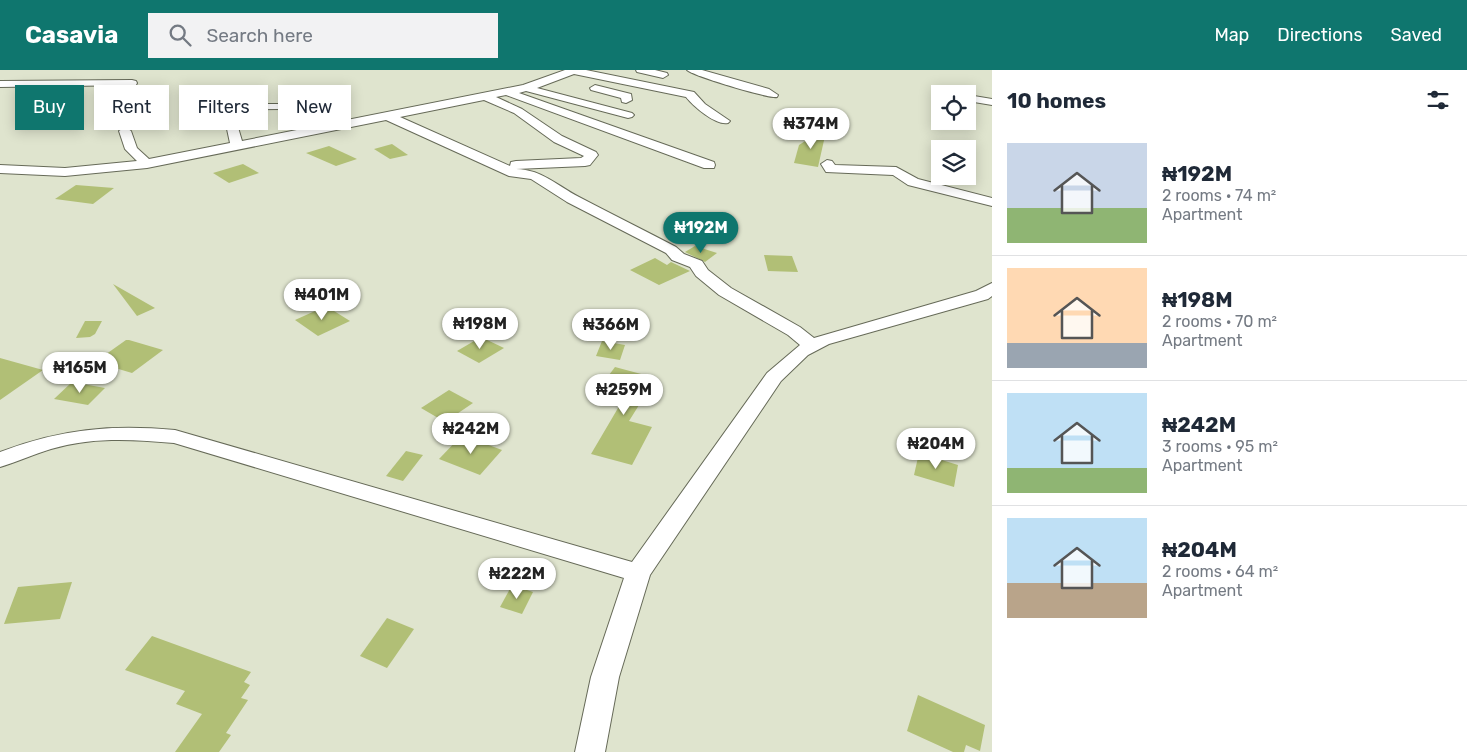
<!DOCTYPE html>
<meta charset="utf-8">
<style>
:root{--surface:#fff;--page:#f2f2f3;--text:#1f2937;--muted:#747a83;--line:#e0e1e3;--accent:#0f766e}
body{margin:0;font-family:Rubik,sans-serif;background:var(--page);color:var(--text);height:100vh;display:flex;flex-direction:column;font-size:19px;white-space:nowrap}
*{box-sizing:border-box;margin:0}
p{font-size:16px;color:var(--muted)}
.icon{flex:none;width:28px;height:28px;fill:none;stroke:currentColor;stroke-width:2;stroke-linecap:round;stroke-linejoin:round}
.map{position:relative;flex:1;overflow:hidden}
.details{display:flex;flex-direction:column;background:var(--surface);width:475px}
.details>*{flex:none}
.guide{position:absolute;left:15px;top:15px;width:475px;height:45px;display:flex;gap:10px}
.buttons{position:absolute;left:931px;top:15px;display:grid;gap:10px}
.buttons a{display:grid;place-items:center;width:45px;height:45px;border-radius:0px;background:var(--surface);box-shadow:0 2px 12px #0003;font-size:25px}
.price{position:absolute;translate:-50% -42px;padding:0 11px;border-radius:18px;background:#fff;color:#222;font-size:16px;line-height:32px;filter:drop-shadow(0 1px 2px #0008)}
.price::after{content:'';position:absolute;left:50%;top:30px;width:15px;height:11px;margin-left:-8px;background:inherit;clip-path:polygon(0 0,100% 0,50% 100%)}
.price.on{background:var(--accent);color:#fff}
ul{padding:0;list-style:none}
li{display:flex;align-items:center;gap:15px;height:125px;padding:0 15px}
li+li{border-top:1px solid var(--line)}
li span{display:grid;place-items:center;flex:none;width:140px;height:100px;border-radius:0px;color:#555}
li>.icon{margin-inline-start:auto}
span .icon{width:60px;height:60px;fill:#fffc;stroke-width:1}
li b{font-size:21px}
h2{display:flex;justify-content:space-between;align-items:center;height:60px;padding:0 15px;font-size:21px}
.tag{padding:0 18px;border-radius:0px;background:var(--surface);box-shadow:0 2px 12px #0003;font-size:18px;line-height:45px}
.tag.on{background:var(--accent);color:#fff}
header{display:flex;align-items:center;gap:30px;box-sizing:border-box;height:70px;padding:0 25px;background:var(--accent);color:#fff}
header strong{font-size:24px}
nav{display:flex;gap:28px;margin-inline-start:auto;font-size:18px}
.search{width:350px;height:45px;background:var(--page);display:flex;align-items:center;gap:12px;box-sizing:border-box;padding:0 18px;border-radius:0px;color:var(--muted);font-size:19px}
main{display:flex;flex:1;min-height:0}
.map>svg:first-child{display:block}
.building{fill:#b1bf76}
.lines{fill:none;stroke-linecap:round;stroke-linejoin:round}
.street-casing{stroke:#666a58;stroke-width:2}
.street{fill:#fff;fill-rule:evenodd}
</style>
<header>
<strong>Casavia</strong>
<div class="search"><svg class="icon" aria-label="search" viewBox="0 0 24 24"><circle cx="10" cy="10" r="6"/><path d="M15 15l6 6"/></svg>Search here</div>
<nav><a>Map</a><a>Directions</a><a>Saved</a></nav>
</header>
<main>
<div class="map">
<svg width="992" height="682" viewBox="0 0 992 682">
<rect width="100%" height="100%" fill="#dfe4ce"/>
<g class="building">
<path d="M 827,57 L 818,97 L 794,93 L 799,75 Z"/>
<path d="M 392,74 L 408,85 L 390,89 L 374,79 Z"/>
<path d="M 329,76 L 357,89 L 336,96 L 306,83 Z"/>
<path d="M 243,94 L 259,103 L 229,113 L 213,103 Z"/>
<path d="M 76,115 L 114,118 L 93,134 L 55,129 Z"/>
<path d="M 695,176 L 717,183 L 705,192 L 685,182 Z"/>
<path d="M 764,185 L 792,186 L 798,202 L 768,201 Z"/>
<path d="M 655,188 L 667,195 L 671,192 L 690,201 L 659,215 L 630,200 Z"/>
<path d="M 113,214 L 155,238 L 137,246 Z"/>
<path d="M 326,236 L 350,251 L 318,266 L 295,250 Z"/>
<path d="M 85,251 L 102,251 L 95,264 L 90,267 L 76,268 Z"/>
<path d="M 481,267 L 504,278 L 479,293 L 457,281 Z"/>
<path d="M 126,270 L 129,270 L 163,280 L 132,303 L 95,292 Z"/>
<path d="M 602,271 L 625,275 L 620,290 L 596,286 Z"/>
<path d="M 0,288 L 43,300 L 0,330 Z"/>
<path d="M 615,297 L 656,308 L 629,351 L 652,357 L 632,395 L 591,384 L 621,333 L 594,325 Z"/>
<path d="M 72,312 L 105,318 L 88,335 L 54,329 Z"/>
<path d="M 449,320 L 473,333 L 445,352 L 421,338 Z"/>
<path d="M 462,365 L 502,380 L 480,405 L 439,389 Z"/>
<path d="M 406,381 L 423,385 L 403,411 L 386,406 Z"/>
<path d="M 919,383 L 958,395 L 954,417 L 914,405 Z"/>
<path d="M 72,512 L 60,549 L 4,554 L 18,517 Z"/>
<path d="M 512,515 L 533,522 L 522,544 L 500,537 Z"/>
<path d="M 387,548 L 414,559 L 387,598 L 360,586 Z"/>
<path d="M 152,566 L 251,602 L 244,612 L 250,615 L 241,628 L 248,630 L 226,663 L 231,665 L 219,682 L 175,682 L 202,644 L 176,634 L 185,621 L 125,600 Z"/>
<path d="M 918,625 L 985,655 L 980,681 L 966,675 L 964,682 L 953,682 L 907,661 Z"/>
</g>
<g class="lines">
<defs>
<g id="street">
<path d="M 565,0 L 586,0 L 694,22 L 705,34 L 730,51 L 728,53 C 716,56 693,36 686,27 L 574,4 L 537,18 L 632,43 L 634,45 L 632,47 L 628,48 L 526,21 L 519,23 L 714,92 L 715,95 L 714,98 L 704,98 L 506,25 L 496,27 L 522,39 L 562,66 L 596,82 L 598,85 L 590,95 L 585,96 L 516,99 C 543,100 556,115 579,127 C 611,144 644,160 676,177 L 684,184 L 702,191 L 708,200 L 731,218 L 800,257 L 814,268 L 976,221 L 992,213 L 992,226 L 988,229 L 829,274 L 808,285 L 781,311 L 650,505 L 619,607 L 605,682 L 575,682 L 591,607 L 624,508 L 174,373 C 132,369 91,367 51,379 C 34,384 17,392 0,397 L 0,382 C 60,359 111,354 175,360 L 632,492 L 767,303 L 800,275 L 788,265 L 719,225 L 696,206 L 690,197 L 672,190 L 666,183 L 567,132 L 531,109 L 509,106 L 386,50 L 147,98 L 65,106 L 0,103 L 0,95 L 65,98 L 137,91 L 125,79 L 119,61 L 125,57 L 131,61 L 137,78 L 149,89 L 230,73 L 227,59 L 192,43 L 188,37 L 194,34 L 286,34 L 288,36 L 282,39 L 205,40 L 237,54 L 242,71 L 523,15 ZM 484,30 L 514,43 L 554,72 L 584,86 L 581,88 L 516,91 L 511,92 L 510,96 L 400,47 Z"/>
<path d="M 636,0 L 655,0 L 667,3 L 668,5 L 663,8 L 637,2 Z"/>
<path d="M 687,0 L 702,0 L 769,19 L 778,25 L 777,27 C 770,29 693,6 687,0 Z"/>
<path d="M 132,10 L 136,11 L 137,13 L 136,15 L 0,17 L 0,11 Z"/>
<path d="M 595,15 L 631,24 L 632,30 L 626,33 L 622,32 L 621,28 L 591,20 L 590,18 Z"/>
<path d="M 968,25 L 992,29 L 992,35 L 968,31 Z"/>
<path d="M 827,90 L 832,91 L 835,95 L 896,97 L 918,109 L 992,128 L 992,136 L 908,115 L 893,105 L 826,102 L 821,94 Z"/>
</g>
</defs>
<use href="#street" class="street-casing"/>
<use href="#street" class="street"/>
</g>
</svg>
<div class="buttons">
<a><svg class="icon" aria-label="locate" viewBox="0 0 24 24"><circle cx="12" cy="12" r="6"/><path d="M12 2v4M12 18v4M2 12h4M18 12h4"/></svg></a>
<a><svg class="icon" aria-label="layers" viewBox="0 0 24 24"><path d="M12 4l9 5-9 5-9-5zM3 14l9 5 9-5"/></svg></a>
</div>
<b class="price" style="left:811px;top:80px">₦374M</b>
<b class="price on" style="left:701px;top:184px">₦192M</b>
<b class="price" style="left:322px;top:251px">₦401M</b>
<b class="price" style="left:480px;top:280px">₦198M</b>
<b class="price" style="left:611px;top:281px">₦366M</b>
<b class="price" style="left:80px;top:324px">₦165M</b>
<b class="price" style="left:624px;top:346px">₦259M</b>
<b class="price" style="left:471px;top:385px">₦242M</b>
<b class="price" style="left:936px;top:400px">₦204M</b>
<b class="price" style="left:517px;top:530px">₦222M</b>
<div class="guide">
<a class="tag on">Buy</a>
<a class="tag">Rent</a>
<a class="tag">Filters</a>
<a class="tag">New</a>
</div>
</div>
<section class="details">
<h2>10 homes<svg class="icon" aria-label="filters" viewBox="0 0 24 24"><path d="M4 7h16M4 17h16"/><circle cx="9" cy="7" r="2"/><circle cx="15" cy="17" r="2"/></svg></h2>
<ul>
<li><span style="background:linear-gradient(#c9d6e8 65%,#8fb573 0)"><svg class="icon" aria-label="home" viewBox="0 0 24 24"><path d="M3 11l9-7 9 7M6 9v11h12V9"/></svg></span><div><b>₦192M</b><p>2 rooms · 74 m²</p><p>Apartment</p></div></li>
<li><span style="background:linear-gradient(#ffd9b3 75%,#9aa5b1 0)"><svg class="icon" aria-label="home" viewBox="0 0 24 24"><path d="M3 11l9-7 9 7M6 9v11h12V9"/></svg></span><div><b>₦198M</b><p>2 rooms · 70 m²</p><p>Apartment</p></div></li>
<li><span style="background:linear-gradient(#bfe0f5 75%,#8fb573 0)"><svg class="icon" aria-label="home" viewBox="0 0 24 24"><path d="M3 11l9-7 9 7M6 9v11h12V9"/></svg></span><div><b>₦242M</b><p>3 rooms · 95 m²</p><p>Apartment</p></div></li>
<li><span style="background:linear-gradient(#bfe0f5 65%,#b9a48a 0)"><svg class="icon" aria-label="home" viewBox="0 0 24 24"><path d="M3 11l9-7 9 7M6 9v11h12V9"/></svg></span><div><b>₦204M</b><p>2 rooms · 64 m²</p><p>Apartment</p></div></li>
</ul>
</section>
</main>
